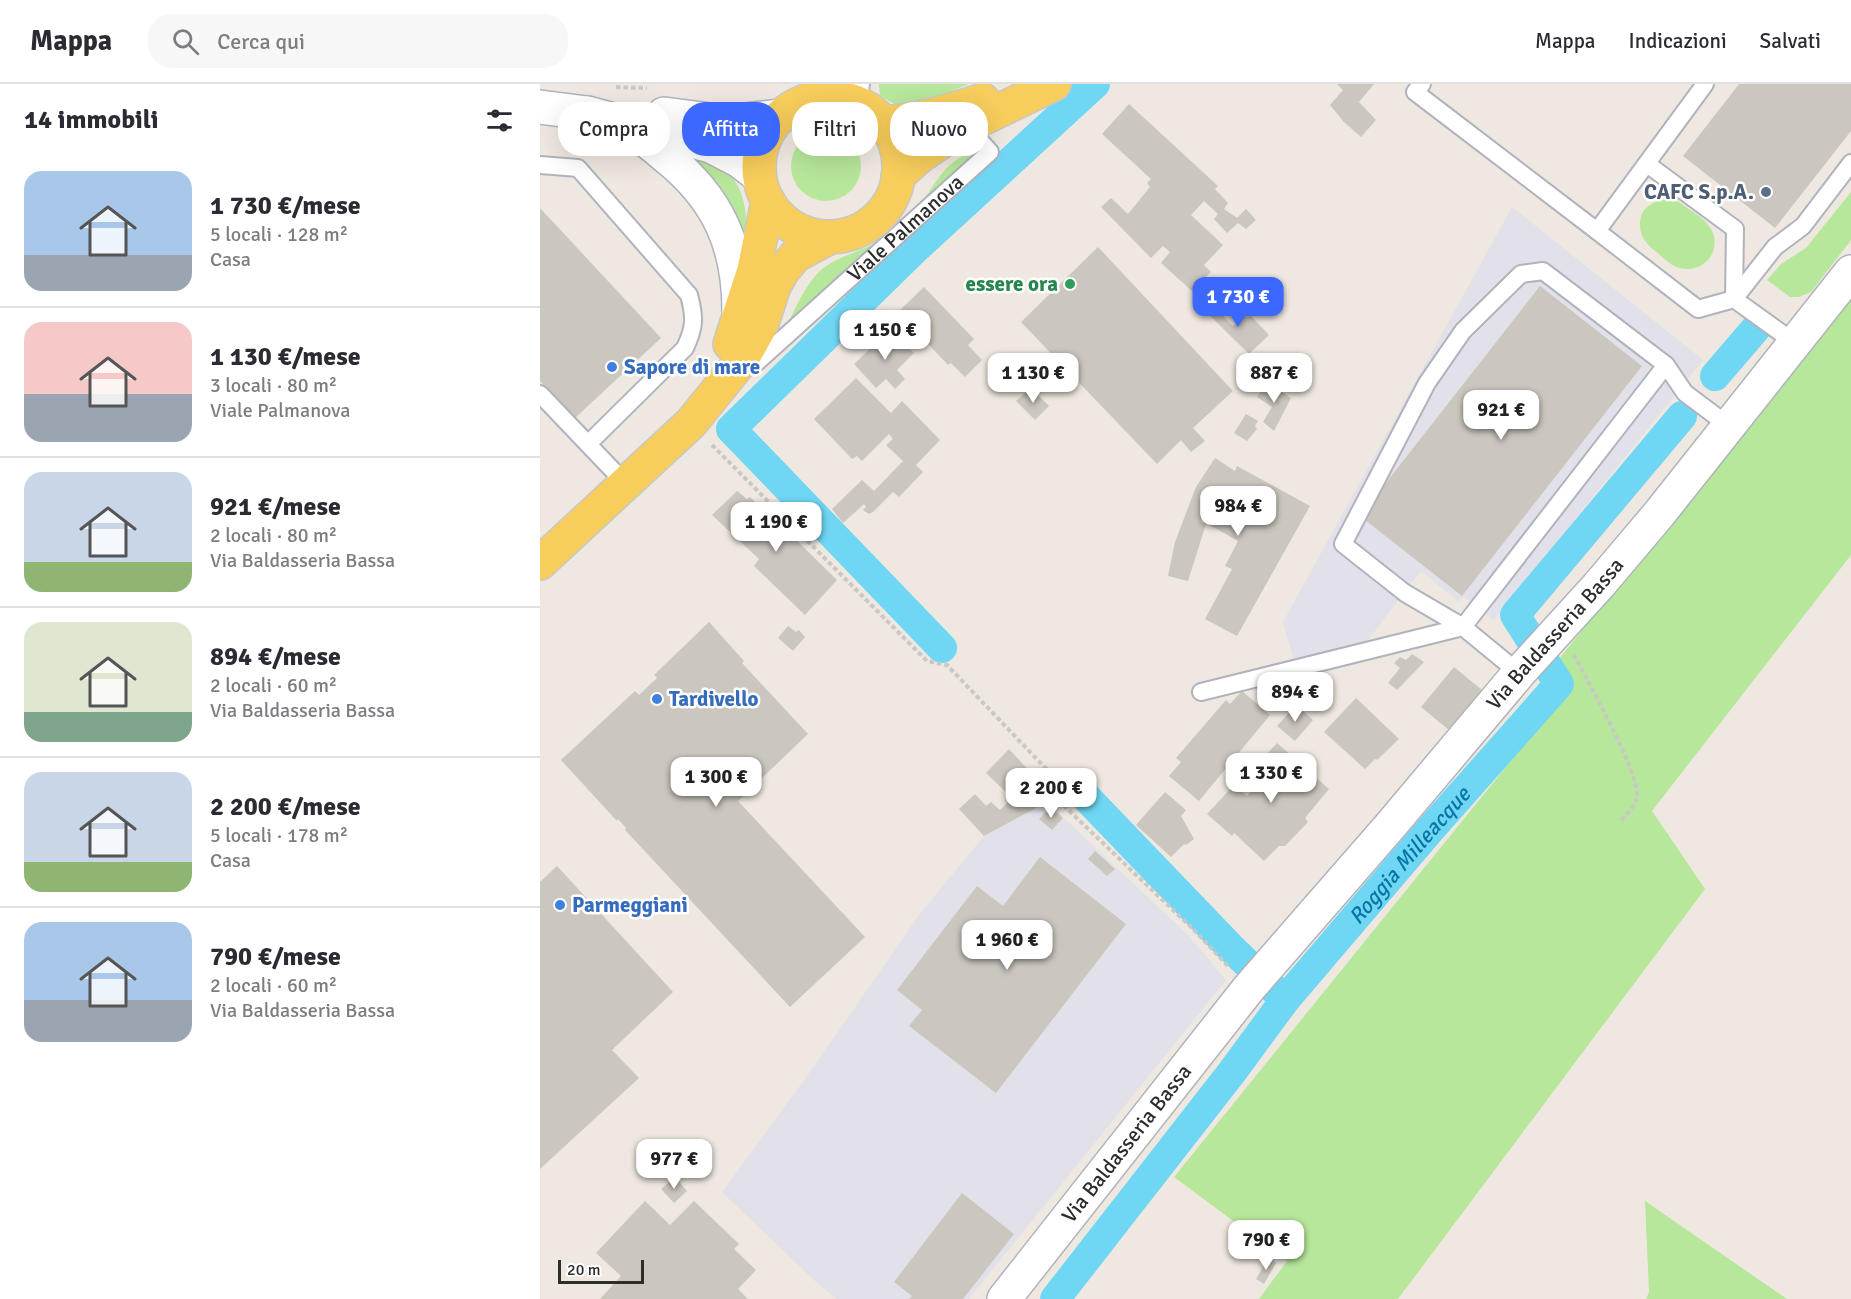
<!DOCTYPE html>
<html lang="it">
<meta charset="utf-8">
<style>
:root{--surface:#fff;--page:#f7f7f7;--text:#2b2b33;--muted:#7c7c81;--line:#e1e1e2;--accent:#3d68ff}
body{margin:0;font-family:Signika,sans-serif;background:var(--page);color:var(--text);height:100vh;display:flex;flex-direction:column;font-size:22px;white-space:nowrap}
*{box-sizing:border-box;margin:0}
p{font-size:20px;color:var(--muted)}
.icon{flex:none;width:33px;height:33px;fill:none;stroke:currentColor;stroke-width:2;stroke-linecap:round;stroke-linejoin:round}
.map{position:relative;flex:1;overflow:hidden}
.panel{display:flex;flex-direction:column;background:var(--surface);width:540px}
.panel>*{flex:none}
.guide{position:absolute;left:18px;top:18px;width:570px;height:54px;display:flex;gap:12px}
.scale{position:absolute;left:18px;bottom:15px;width:86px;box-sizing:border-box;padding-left:6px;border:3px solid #2d2d2d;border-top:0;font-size:16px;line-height:21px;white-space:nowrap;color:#2d2d2d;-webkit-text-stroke:4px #fff;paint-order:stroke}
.price{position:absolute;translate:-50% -51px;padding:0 14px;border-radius:12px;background:#fff;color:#222;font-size:20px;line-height:39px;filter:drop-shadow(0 2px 3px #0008)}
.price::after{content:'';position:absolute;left:50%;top:36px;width:18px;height:14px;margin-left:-9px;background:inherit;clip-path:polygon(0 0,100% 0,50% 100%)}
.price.current{background:var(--accent);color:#fff}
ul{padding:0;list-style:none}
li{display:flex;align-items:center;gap:18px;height:150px;padding:0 24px}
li+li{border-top:2px solid var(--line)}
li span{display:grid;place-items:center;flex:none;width:168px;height:120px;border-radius:18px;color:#555}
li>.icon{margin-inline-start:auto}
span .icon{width:72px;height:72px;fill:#fffc;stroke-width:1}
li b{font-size:26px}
h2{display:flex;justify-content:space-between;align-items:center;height:72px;padding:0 24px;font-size:26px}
.tag{padding:0 21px;border-radius:24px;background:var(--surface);box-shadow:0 6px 24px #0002;font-size:21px;line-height:54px}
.tag.current{background:var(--accent);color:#fff}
header{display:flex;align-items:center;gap:36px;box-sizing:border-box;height:84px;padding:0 30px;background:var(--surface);border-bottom:2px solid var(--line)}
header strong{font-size:28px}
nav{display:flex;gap:33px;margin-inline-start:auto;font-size:21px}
.search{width:420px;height:54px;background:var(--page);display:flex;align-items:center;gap:15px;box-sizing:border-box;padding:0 21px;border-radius:24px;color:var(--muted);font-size:22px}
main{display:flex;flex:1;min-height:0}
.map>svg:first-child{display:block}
.industrial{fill:#e2e0e8}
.green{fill:#b7e79a}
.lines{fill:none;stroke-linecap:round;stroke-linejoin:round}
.canal{stroke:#6fd6f4;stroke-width:30}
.building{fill:#cbc6be}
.lane-casing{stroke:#b0b3bd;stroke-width:20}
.secondary-casing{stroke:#b0b3bd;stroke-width:36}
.primary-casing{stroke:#c8c8c8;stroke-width:36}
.path{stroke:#c8c8c8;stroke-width:4;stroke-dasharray:4.5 3;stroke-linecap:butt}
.lane{stroke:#fff;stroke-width:16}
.secondary{stroke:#fff;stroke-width:33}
.primary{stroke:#f7cd5c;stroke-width:33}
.service-dot{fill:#5c6f8a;stroke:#fff;stroke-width:2}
.leisure-dot{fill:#2e9e5b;stroke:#fff;stroke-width:2}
.shop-dot{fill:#3f7fe0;stroke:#fff;stroke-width:2}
.labels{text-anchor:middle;stroke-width:5;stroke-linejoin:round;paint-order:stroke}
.service-label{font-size:21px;font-weight:bold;fill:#4e5e75;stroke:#fff;text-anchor:end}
.street-label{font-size:21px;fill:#2d2d2d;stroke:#fff}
.leisure-label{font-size:21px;font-weight:bold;fill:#27864d;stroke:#fff;text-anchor:end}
.shop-label{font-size:21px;font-weight:bold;fill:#366cbe;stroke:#fff;text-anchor:start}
.water-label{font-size:22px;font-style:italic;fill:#0776a7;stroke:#fff}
</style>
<header>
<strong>Mappa</strong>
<div class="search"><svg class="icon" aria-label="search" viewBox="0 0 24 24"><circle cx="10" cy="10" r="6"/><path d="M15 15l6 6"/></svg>Cerca qui</div>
<nav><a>Mappa</a><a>Indicazioni</a><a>Salvati</a></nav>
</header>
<main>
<section class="panel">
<h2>14 immobili<svg class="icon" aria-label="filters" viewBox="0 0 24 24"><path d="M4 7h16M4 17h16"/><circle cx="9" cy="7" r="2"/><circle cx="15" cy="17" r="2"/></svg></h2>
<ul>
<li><span style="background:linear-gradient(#a9c7e8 70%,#9aa5b1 0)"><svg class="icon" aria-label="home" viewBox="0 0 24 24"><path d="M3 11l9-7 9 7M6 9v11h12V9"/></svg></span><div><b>1 730 €/mese</b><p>5 locali · 128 m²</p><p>Casa</p></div></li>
<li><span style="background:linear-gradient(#f6c9c9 60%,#9aa5b1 0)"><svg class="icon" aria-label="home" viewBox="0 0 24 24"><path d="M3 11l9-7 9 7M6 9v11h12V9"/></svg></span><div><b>1 130 €/mese</b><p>3 locali · 80 m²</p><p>Viale Palmanova</p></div></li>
<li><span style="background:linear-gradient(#c9d6e8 75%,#8fb573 0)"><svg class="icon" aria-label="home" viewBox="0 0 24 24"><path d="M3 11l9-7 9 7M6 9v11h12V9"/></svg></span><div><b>921 €/mese</b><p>2 locali · 80 m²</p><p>Via Baldasseria Bassa</p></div></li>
<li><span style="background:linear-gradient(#dfe7d0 75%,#7fa58c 0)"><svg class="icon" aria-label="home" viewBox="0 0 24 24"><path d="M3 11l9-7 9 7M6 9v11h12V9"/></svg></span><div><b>894 €/mese</b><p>2 locali · 60 m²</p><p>Via Baldasseria Bassa</p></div></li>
<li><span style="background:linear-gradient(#c9d6e8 75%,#8fb573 0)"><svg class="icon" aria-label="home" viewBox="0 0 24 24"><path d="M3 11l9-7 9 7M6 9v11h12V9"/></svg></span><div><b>2 200 €/mese</b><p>5 locali · 178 m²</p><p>Casa</p></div></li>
<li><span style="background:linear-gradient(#a9c7e8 65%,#9aa5b1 0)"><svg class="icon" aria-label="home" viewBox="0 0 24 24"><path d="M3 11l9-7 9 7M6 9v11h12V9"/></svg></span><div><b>790 €/mese</b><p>2 locali · 60 m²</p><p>Via Baldasseria Bassa</p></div></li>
</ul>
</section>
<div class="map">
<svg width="1311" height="1215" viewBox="0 0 1311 1215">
<rect width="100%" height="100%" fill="#efe8e0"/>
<g class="industrial">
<path d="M 972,123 L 1163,276 L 954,536 L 924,512 L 919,518 L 881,487 L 824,561 L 754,577 L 743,538 Z"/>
<path d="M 507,718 L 650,853 L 686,896 L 429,1215 L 297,1215 L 278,1200 L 182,1108 L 270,988 L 379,831 L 444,752 Z"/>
</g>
<g class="green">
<path d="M 339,0 L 429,0 L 397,13 L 360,23 L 340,12 Z"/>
<circle cx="286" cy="82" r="35"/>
<path d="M 140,64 C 199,83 208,104 207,164 L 200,141 L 186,115 Z"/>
<path d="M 425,71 L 436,73 L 242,252 C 252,232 261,208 276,191 C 294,171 323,169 344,153 C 357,143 372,131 382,118 C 396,100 402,82 425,71 Z"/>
<path d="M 1311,108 L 1311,156 L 1271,208 L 1259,213 L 1250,213 L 1227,196 L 1241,180 L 1266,164 Z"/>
<path d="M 1120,116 L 1133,116 L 1139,118 C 1149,126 1164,133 1171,145 C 1183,166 1164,190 1140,184 C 1130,182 1122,172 1114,166 C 1105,159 1099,150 1100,138 C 1101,126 1109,120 1120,116 Z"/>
<path d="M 1311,215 L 1311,471 L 1112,727 L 1165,805 L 858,1215 L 719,1215 L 747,1177 L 634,1093 L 1029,605 L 1014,581 Z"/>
<path d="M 1105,1117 L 1247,1215 L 1106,1215 L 1109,1208 Z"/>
</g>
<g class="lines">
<g class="canal">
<path d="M 1175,292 L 1217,243"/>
<path d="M 402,564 L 191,345 L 374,166 L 555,0"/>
<path d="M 544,711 L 690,863 L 737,908"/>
<path id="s1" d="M 515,1215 L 692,988 L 745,916 L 889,747 L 1019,600 L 975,531 L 1142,332"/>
</g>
</g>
<g class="building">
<path d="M 797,0 L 834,0 L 819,18 L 836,36 L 821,53 L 804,38 L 790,21 L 803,6 Z"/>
<path d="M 1199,0 L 1311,0 L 1311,47 L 1235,144 L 1143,72 Z"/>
<path d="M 589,20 L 678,102 L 675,105 L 688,119 L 684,125 L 697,134 L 706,125 L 716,136 L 706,145 L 698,139 L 687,149 L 674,135 L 678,130 L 664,117 L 651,131 L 683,161 L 664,181 L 671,188 L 652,207 L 621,179 L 630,168 L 623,162 L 611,174 L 561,123 L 571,114 L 588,130 L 610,103 L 607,99 L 611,95 L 562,50 Z"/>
<path d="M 0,124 L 121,254 L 35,334 L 0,297 Z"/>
<path d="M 558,163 L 693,307 L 653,344 L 665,357 L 651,368 L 641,356 L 617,380 L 481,238 Z"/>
<path d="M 1000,202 L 1102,282 L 922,512 L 820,432 Z"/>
<path d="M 384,203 L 434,255 L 428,261 L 442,276 L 425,293 L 411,279 L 408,281 L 358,228 Z"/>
<path d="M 666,214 L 693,242 L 704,233 L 711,232 L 729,251 L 709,270 L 659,221 Z"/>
<path d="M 350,246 L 374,269 L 357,286 L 365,295 L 355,305 L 346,295 L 336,304 L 314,280 Z"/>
<path d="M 316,294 L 351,329 L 362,317 L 400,356 L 376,381 L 383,388 L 359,413 L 353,408 L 333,428 L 329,430 L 323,426 L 326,423 L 324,420 L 303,439 L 292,425 L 322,396 L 334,407 L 363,377 L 346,361 L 353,355 L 349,350 L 322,377 L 317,372 L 312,375 L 274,335 Z"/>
<path d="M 727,298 L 751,314 L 734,347 L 723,338 L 732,323 L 717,313 Z"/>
<path d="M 491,304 L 509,322 L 495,336 L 476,317 Z"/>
<path d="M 706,330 L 718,337 L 715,342 L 717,345 L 707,357 L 694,349 Z"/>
<path d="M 675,374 L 695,387 L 697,382 L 770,422 L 697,552 L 665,535 L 692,485 L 685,482 L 698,457 L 666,439 L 669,433 L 663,431 L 661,438 L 666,440 L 648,497 L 628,492 L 635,458 L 656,403 Z"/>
<path d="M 197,407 L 207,415 L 210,413 L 230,433 L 227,436 L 249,455 L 252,452 L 297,496 L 265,531 L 214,482 L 219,475 L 172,431 Z"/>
<path d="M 169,538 L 204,577 L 202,579 L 268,650 L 198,717 L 325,853 L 250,923 L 85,746 L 86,744 L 78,735 L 77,737 L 21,676 L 95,607 L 99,611 L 117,594 L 114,591 Z"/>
<path d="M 248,542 L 256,548 L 259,546 L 265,553 L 253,567 L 238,554 Z"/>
<path d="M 872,570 L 884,578 L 857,606 L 848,599 L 860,584 L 854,579 L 860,573 L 866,576 Z"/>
<path d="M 914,583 L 942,606 L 909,646 L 881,623 Z"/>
<path d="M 702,607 L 730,631 L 659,717 L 629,692 L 641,678 L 636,674 L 686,616 L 690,620 Z"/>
<path d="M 816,614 L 859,655 L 837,676 L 835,675 L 825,685 L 784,648 Z"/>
<path d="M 756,621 L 773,636 L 755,657 L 737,642 Z"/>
<path d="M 737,659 L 789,705 L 765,734 L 768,738 L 745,762 L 739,762 L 724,777 L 694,749 L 692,752 L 667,730 L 694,701 L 707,712 L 724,693 L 714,684 Z"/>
<path d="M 469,665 L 507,706 L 507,718 L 444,752 L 419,725 L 435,710 L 446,722 L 451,718 L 460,726 L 472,714 L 446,689 Z"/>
<path d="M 625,708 L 646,726 L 641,732 L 654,755 L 646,761 L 644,760 L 631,773 L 596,741 Z"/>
<path d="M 511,723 L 523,734 L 512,746 L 499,735 Z"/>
<path d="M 555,767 L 575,785 L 567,792 L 548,775 Z"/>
<path d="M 500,773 L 586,840 L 456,1009 L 369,942 L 382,926 L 357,906 L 437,802 L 463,822 Z"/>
<path d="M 17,782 L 133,908 L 72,966 L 99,994 L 0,1085 L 0,798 Z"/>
<path d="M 135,1093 L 147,1107 L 134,1119 L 121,1105 Z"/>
<path d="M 422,1109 L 474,1150 L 423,1215 L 369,1215 L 372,1212 L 354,1198 Z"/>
<path d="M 105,1117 L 130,1141 L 154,1117 L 199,1160 L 194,1165 L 216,1186 L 198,1205 L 208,1215 L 60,1215 L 81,1192 L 56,1169 Z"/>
<path d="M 729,1173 L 736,1179 L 724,1200 L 716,1195 Z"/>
</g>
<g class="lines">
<defs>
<g id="lane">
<path d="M 882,0 L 875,8 L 1057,147 L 1165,0"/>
<path d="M 274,14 L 275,0"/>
<path d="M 318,19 L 321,0"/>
<path d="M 1107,80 L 1195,145 L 1194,215"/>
<path d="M 0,81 L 38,84 L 149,211 C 155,233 155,243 145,264 L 48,360"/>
<path d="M 1057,147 L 1158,225 L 1194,215 L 1255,259"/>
<path d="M 1003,187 L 1126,281 L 923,543 L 865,509 L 803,460 L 887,299 L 923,247 L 981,190 Z"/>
<path d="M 1194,215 L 1235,163 L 1263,142 L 1311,79"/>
<path id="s2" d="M 201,280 L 217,278 L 450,68 L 427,42"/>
<path d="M 1126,281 L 1145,309 L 1189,342"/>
<path d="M 0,310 L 85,399"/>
<path d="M 661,608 L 923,543 L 979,589"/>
</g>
<g id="secondary">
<path d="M 0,23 L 47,29 L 171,62 L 198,76 L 219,92"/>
<path d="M 47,29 C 63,36 80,41 94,49 C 105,55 115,63 124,71 C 179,114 200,163 199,232"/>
<path d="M 124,30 L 186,38 L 241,32"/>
<path id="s3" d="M 464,1215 L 709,904 L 851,741 L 979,589 L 1059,501 L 1119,430 L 1311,188"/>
</g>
<g id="primary">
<circle cx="289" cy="83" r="70"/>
<path d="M 344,39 C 379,36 410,27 443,16"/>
<path d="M 358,92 L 379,73 L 417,47 L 514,0"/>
<path d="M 190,260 L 214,186 L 228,117"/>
<path d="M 0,479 L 151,339 L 198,281 L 210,261 L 222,239 L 234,202 L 242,188 L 255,172 L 290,153"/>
</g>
</defs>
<use href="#lane" class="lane-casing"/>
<use href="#secondary" class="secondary-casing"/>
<use href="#primary" class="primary-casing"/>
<g class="path">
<path d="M 76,3 L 107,4"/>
<path d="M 172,361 L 387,577 L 407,581 L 512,691 L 522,720 L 653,845 L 688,882"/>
<path d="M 1034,571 C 1046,594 1101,692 1097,713 C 1095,722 1088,729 1081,736"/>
</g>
<use href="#lane" class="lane"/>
<use href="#secondary" class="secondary"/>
<use href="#primary" class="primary"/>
</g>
<circle class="service-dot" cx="1226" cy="108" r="6"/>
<circle class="leisure-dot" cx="530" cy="200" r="6"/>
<g class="shop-dot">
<circle cx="72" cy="283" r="6"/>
<circle cx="117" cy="615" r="6"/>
<circle cx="20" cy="821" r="6"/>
</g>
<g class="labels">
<g class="service-label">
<text x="1214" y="115">CAFC S.p.A.</text>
</g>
<g class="street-label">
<text dy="7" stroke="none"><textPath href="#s2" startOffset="216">Viale Palmanova</textPath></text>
<text dy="7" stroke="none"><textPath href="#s3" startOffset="864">Via Baldasseria Bassa</textPath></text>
<text dy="7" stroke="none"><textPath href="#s3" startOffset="198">Via Baldasseria Bassa</textPath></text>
</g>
<g class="leisure-label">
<text x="518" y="207">essere ora</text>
</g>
<g class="shop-label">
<text x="84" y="290">Sapore di mare</text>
<text x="129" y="622">Tardivello</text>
<text x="32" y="828">Parmeggiani</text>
</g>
<g class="water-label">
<text dy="8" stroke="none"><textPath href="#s1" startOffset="568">Roggia Milleacque</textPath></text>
</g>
</g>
</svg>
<div class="scale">20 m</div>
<b class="price current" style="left:698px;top:244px">1 730 €</b>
<b class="price" style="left:345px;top:277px">1 150 €</b>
<b class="price" style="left:493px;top:320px">1 130 €</b>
<b class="price" style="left:734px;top:320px">887 €</b>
<b class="price" style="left:961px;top:357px">921 €</b>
<b class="price" style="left:698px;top:453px">984 €</b>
<b class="price" style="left:236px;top:469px">1 190 €</b>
<b class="price" style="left:755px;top:639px">894 €</b>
<b class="price" style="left:731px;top:720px">1 330 €</b>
<b class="price" style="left:176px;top:724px">1 300 €</b>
<b class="price" style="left:511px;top:735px">2 200 €</b>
<b class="price" style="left:467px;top:887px">1 960 €</b>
<b class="price" style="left:134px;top:1106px">977 €</b>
<b class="price" style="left:726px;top:1187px">790 €</b>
<div class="guide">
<a class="tag">Compra</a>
<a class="tag current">Affitta</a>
<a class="tag">Filtri</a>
<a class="tag">Nuovo</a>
</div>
</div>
</main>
